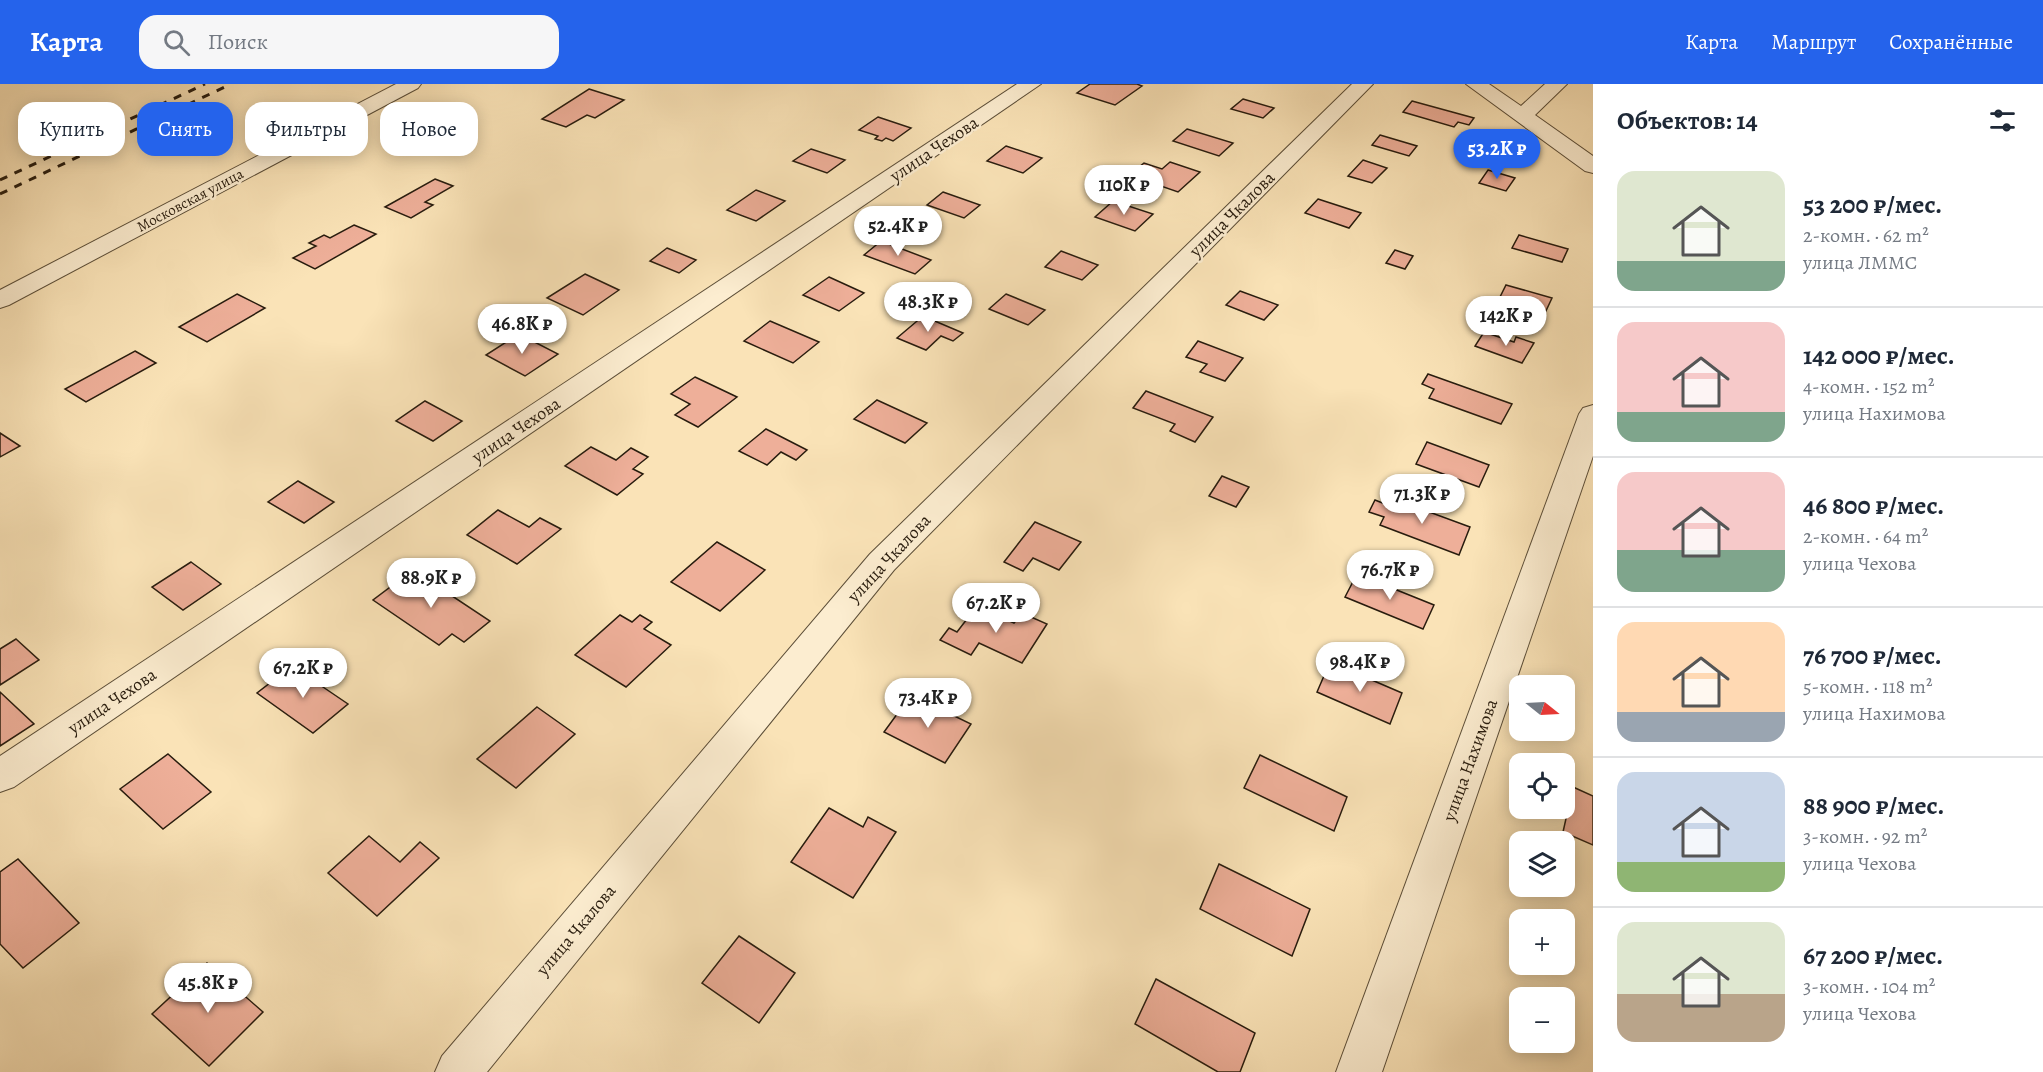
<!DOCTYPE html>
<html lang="ru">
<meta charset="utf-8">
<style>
:root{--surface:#fff;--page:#f6f6f7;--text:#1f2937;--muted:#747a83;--line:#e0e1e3;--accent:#2563eb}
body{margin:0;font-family:Alegreya,serif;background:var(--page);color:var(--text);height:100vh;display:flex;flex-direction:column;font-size:22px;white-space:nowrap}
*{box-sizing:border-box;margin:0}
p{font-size:20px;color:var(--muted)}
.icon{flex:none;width:33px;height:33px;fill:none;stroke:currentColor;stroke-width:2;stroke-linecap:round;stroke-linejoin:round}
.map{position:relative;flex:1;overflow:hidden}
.panel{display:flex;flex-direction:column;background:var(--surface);width:450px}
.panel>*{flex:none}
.guide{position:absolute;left:18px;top:18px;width:570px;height:54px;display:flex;gap:12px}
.needle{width:39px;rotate:108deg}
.tools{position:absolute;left:1509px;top:591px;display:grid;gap:12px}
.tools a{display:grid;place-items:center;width:66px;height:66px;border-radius:12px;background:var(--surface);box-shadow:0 3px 15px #0003;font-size:30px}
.price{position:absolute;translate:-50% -51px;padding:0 14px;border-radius:21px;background:#fff;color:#222;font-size:20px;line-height:39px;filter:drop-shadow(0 2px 3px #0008)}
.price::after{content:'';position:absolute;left:50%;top:36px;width:18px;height:14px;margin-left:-9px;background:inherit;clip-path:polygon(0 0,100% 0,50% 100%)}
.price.active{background:var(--accent);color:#fff}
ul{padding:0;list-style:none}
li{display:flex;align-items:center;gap:18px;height:150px;padding:0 24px}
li+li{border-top:2px solid var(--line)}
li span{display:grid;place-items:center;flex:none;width:168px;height:120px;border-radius:18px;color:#555}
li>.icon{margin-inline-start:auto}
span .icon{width:72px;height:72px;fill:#fffc;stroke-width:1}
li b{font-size:26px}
h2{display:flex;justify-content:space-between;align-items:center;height:72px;padding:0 24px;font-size:26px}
.tag{padding:0 21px;border-radius:18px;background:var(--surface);box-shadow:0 3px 15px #0003;font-size:21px;line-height:54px}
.tag.active{background:var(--accent);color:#fff}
header{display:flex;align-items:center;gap:36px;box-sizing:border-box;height:84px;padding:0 30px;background:var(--accent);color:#fff}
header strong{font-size:28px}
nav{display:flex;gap:33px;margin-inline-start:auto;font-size:21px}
.search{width:420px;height:54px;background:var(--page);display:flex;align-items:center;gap:15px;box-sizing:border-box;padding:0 21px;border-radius:18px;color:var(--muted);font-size:22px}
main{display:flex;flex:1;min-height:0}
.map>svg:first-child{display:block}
.building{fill:#eeaf99;stroke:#281c0e;stroke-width:1.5}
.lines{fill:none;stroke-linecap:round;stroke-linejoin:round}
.street-casing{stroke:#5c4e38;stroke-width:2}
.street{fill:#fcedd0;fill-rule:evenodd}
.rail{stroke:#281c0e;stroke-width:3;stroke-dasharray:8 8;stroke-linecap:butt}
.labels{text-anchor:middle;stroke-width:5;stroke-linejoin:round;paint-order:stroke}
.far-street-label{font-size:15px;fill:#281c0e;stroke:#fcedd0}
.street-label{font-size:18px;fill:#281c0e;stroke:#fcedd0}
</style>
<header>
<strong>Карта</strong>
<div class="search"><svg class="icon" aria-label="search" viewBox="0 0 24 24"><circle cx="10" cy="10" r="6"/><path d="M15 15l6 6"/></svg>Поиск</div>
<nav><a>Карта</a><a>Маршрут</a><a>Сохранённые</a></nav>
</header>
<main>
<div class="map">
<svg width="1593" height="988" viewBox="0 0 1593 988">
<rect width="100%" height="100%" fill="#fae3b7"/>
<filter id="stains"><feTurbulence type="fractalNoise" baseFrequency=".00333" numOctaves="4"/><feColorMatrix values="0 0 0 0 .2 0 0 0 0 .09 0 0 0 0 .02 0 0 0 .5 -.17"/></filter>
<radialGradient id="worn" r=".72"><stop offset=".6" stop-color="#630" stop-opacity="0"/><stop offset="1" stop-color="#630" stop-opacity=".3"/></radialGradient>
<g class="building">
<path d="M 1090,0 L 1137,0 L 1142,2 L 1115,21 L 1077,9 Z"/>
<path d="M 589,5 L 624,16 L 595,34 L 587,31 L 566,43 L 542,35 Z"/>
<path d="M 1243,15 L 1274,24 L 1263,34 L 1231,25 Z"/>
<path d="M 1412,17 L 1474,34 L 1469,41 L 1458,38 L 1454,43 L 1403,28 Z"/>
<path d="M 878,33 L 911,44 L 893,57 L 886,54 L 882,57 L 875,55 L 878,52 L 859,46 Z"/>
<path d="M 1187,45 L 1233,59 L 1219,72 L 1173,57 Z"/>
<path d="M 1380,51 L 1417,62 L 1409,72 L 1372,61 Z"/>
<path d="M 1006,62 L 1042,74 L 1023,89 L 987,77 Z"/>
<path d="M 811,65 L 845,76 L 827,89 L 793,77 Z"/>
<path d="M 1363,76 L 1387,84 L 1372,99 L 1348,92 Z"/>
<path d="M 1170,78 L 1200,88 L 1178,108 L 1129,91 L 1144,79 L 1162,85 Z"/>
<path d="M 1488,86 L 1515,94 L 1506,107 L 1479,99 Z"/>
<path d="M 435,95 L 453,102 L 425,118 L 433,121 L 411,134 L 385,123 Z"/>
<path d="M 756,106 L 785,117 L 756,137 L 727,126 Z"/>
<path d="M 943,108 L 980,121 L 964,134 L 927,121 Z"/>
<path d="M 1318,115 L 1361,129 L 1349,144 L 1305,129 Z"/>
<path d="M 1113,117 L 1153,130 L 1135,147 L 1095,133 Z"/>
<path d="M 354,141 L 376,150 L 315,185 L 293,174 L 316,162 L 309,159 L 324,151 L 330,154 Z"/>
<path d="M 1519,151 L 1568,165 L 1562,178 L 1512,164 Z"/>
<path d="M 881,157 L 931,176 L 915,190 L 864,171 Z"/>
<path d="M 667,164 L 696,176 L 679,189 L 650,177 Z"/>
<path d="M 1395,166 L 1413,172 L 1405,185 L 1386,179 Z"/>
<path d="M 1061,167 L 1098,181 L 1082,196 L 1045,183 Z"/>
<path d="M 585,190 L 619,206 L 583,231 L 547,214 Z"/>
<path d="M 829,193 L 864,209 L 839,227 L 803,211 Z"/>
<path d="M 1506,201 L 1552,214 L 1544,231 L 1498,217 Z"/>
<path d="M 1240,207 L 1278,221 L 1264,236 L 1226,221 Z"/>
<path d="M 237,210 L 265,224 L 207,258 L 179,243 Z"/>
<path d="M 1006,210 L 1045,226 L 1028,241 L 989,225 Z"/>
<path d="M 923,232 L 963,249 L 953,257 L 941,252 L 926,266 L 897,254 Z"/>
<path d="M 770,237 L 819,258 L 793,279 L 744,257 Z"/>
<path d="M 1484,248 L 1514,258 L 1516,253 L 1534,259 L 1522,279 L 1475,262 Z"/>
<path d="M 519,250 L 558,270 L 525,292 L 486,271 Z"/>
<path d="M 1198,257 L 1243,274 L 1225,297 L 1200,288 L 1207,280 L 1186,273 Z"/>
<path d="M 135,267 L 156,279 L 86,318 L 65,305 Z"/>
<path d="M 1428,290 L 1512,320 L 1501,340 L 1429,314 L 1434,305 L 1422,300 Z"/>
<path d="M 695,293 L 737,313 L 698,343 L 675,331 L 690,320 L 671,310 Z"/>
<path d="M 1146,307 L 1213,333 L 1195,358 L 1170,347 L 1175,340 L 1133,324 Z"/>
<path d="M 877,316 L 927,339 L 905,359 L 854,335 Z"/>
<path d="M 425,317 L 462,337 L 433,357 L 396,337 Z"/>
<path d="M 766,345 L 807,366 L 796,376 L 781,368 L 767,381 L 739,367 Z"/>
<path d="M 0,349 L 20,362 L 0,373 Z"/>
<path d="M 1427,358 L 1489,381 L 1479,403 L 1416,380 Z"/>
<path d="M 591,363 L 616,376 L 631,364 L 648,373 L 633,385 L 643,390 L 617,411 L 565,382 Z"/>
<path d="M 1222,392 L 1249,403 L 1236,423 L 1209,412 Z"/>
<path d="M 298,397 L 334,418 L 304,439 L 268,418 Z"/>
<path d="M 1394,415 L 1470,443 L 1459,471 L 1380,441 L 1384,433 L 1369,428 L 1375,416 L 1390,422 Z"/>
<path d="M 498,426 L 529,443 L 540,434 L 561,445 L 517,480 L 467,451 Z"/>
<path d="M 1035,438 L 1081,458 L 1059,486 L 1033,474 L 1023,487 L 1004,478 Z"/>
<path d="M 717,458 L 765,486 L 720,527 L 671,498 Z"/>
<path d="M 191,478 L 221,500 L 183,526 L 152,503 Z"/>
<path d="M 413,486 L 490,537 L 464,558 L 452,550 L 439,561 L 373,516 Z"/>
<path d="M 1357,490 L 1434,521 L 1423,545 L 1345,513 Z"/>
<path d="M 977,522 L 1014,539 L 1022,529 L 1047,540 L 1022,579 L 979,559 L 971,571 L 940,556 L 949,544 L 957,548 Z"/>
<path d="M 620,531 L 632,538 L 640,531 L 652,538 L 644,545 L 671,561 L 626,603 L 575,571 Z"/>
<path d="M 16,555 L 39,576 L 0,601 L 0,565 Z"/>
<path d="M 1330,578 L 1402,609 L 1390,640 L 1317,608 Z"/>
<path d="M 292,582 L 348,620 L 313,649 L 257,609 Z"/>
<path d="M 0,608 L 34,640 L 0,662 Z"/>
<path d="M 911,611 L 971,640 L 945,679 L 884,648 Z"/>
<path d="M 537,623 L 575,650 L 516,704 L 477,675 Z"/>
<path d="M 168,670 L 211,708 L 163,745 L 120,705 Z"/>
<path d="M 1260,671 L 1347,713 L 1334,747 L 1244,704 Z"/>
<path d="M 1573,703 L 1593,712 L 1593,761 L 1563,748 Z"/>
<path d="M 829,724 L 863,743 L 868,733 L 896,748 L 853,814 L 791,778 Z"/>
<path d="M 369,752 L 400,778 L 420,758 L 439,774 L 377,832 L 328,789 Z"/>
<path d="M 18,775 L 79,839 L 23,884 L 0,860 L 0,788 Z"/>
<path d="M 1219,780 L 1310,825 L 1292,872 L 1200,825 Z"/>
<path d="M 739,852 L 795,889 L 759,939 L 702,899 Z"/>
<path d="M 207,879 L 263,928 L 209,982 L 152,930 Z"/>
<path d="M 1156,895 L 1255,949 L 1240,988 L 1218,988 L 1135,940 Z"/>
</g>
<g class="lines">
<defs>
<g id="street">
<path d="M 396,0 L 421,0 L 418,4 L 9,221 L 0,224 L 0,206 Z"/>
<path d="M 1017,0 L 1041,0 L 14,703 L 0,708 L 0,672 Z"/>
<path d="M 1352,0 L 1373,0 L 894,486 L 487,988 L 435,988 L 442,972 L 870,470 Z"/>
<path d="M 1466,0 L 1489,0 L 1521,22 L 1545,0 L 1567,0 L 1535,31 L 1593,72 L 1593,89 L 1585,87 Z"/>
<path d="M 1593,321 L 1593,372 L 1382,988 L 1336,988 L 1579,330 L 1583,324 Z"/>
</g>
</defs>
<use href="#street" class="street-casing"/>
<use href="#street" class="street"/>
<g class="rail">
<path d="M 0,96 L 205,0"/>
<path d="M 0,110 L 231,0"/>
</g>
</g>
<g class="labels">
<g class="far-street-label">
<text transform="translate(190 116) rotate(-28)" y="5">Московская улица</text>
</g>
<g class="street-label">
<text transform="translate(934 65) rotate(-34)" y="6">улица Чехова</text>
<text transform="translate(1232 130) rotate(-45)" y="6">улица Чкалова</text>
<text transform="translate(516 346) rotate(-34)" y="6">улица Чехова</text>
<text transform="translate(889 474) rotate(-47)" y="6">улица Чкалова</text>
<text transform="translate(112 617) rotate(-34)" y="6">улица Чехова</text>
<text transform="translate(1470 676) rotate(-70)" y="6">улица Нахимова</text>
<text transform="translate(576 846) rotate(-50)" y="6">улица Чкалова</text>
</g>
</g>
<rect width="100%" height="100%" filter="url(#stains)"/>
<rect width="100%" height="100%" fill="url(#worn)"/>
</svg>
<div class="tools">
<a><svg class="needle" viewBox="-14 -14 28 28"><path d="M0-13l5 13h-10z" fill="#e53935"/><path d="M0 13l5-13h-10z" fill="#747a83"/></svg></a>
<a><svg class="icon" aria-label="locate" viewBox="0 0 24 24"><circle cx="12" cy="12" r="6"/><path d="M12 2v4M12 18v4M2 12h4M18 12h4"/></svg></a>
<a><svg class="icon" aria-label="layers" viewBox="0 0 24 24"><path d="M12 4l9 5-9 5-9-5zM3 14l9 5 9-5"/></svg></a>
<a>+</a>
<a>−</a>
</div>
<b class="price active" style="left:1497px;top:96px">53.2K ₽</b>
<b class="price" style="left:1124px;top:132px">110K ₽</b>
<b class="price" style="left:898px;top:173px">52.4K ₽</b>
<b class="price" style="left:928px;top:249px">48.3K ₽</b>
<b class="price" style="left:1506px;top:263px">142K ₽</b>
<b class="price" style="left:522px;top:271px">46.8K ₽</b>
<b class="price" style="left:1422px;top:441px">71.3K ₽</b>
<b class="price" style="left:1390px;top:517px">76.7K ₽</b>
<b class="price" style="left:431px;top:525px">88.9K ₽</b>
<b class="price" style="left:996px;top:550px">67.2K ₽</b>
<b class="price" style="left:1360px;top:609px">98.4K ₽</b>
<b class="price" style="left:303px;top:615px">67.2K ₽</b>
<b class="price" style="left:928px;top:645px">73.4K ₽</b>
<b class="price" style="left:208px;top:930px">45.8K ₽</b>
<div class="guide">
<a class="tag">Купить</a>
<a class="tag active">Снять</a>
<a class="tag">Фильтры</a>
<a class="tag">Новое</a>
</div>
</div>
<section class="panel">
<h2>Объектов: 14<svg class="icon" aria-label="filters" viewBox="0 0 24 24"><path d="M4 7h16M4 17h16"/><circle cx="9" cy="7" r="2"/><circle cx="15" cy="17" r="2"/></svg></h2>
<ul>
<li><span style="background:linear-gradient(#dfe7d0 75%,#7fa58c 0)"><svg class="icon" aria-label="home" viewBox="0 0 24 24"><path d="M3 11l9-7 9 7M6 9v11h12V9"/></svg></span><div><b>53 200 ₽/мес.</b><p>2-комн. · 62 m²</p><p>улица ЛММС</p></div></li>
<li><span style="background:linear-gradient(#f6c9c9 75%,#7fa58c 0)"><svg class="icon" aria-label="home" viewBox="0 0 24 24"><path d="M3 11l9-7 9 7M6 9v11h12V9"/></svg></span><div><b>142 000 ₽/мес.</b><p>4-комн. · 152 m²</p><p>улица Нахимова</p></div></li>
<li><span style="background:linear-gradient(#f6c9c9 65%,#7fa58c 0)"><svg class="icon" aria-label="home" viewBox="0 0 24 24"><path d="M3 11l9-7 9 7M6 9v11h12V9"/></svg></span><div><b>46 800 ₽/мес.</b><p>2-комн. · 64 m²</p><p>улица Чехова</p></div></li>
<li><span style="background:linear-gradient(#ffd9b3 75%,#9aa5b1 0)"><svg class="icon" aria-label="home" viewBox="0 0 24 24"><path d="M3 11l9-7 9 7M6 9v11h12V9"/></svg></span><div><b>76 700 ₽/мес.</b><p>5-комн. · 118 m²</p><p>улица Нахимова</p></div></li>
<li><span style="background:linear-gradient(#c9d6e8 75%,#8fb573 0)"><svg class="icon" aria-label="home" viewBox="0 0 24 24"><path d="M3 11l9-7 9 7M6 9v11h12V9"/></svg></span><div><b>88 900 ₽/мес.</b><p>3-комн. · 92 m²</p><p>улица Чехова</p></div></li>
<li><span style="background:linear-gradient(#dfe7d0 60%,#b9a48a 0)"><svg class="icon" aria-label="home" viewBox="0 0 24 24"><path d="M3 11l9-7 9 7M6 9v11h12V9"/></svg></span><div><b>67 200 ₽/мес.</b><p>3-комн. · 104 m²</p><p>улица Чехова</p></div></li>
</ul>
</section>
</main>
